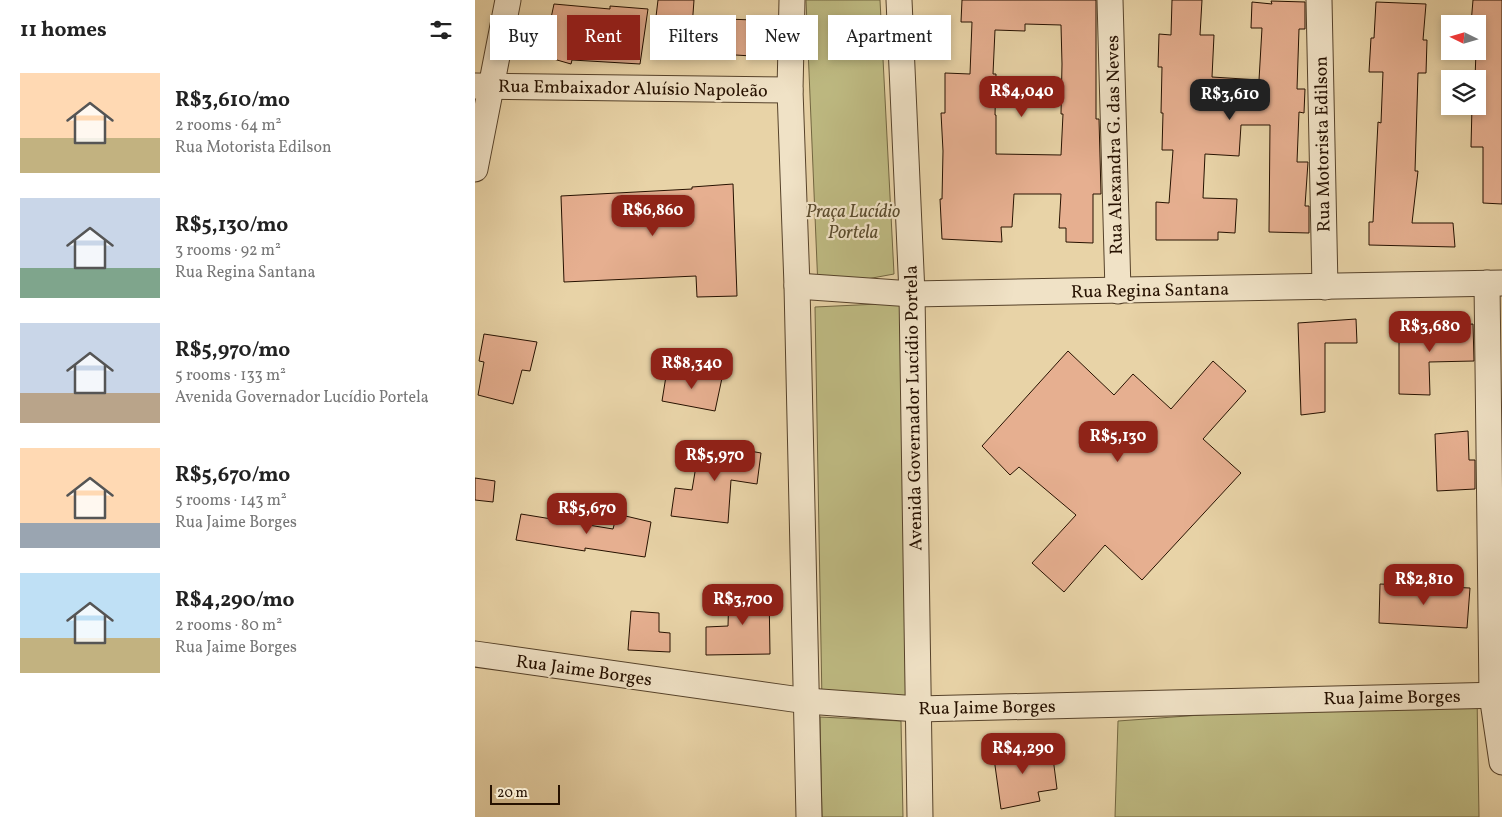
<!DOCTYPE html>
<meta charset="utf-8">
<style>
:root{--surface:#fff;--page:#f2f2f2;--text:#222;--muted:#767676;--accent:#8f2418}
body{margin:0;font-family:Vollkorn,serif;background:var(--page);color:var(--text);height:100vh;display:flex;flex-direction:column;font-size:19px;white-space:nowrap}
*{box-sizing:border-box;margin:0}
p{font-size:16px;color:var(--muted)}
.icon{flex:none;width:28px;height:28px;fill:none;stroke:currentColor;stroke-width:2;stroke-linecap:round;stroke-linejoin:round}
.map{position:relative;flex:1;overflow:hidden}
.panel{display:flex;flex-direction:column;background:var(--surface);width:475px}
.panel>*{flex:none}
.hud{position:absolute;left:15px;top:15px;width:475px;height:45px;display:flex;gap:10px}
.needle{width:32px;rotate:275deg}
.tools{position:absolute;left:966px;top:15px;display:grid;gap:10px}
.tools a{display:grid;place-items:center;width:45px;height:45px;border-radius:0px;background:var(--surface);box-shadow:0 2px 8px #0003;font-size:25px}
.scale{position:absolute;left:15px;bottom:12px;width:70px;box-sizing:border-box;padding-left:5px;border:2px solid #261100;border-top:0;font-size:14px;line-height:18px;white-space:nowrap;color:#261100;-webkit-text-stroke:4px #f0e2c6;paint-order:stroke}
.price{position:absolute;translate:-50% -42px;padding:0 11px;border-radius:10px;background:var(--accent);color:#fff;font-size:16px;line-height:32px;filter:drop-shadow(0 1px 2px #0008)}
.price::after{content:'';position:absolute;left:50%;top:30px;width:15px;height:11px;margin-left:-8px;background:inherit;clip-path:polygon(0 0,100% 0,50% 100%)}
.price.selected{background:#222;color:#fff}
ul{padding:0;list-style:none}
li{display:flex;align-items:center;gap:15px;height:125px;padding:0 20px}
li span{display:grid;place-items:center;flex:none;width:140px;height:100px;border-radius:0px;color:#555}
li>.icon{margin-inline-start:auto}
span .icon{width:60px;height:60px;fill:#fffc;stroke-width:1}
li b{font-size:21px}
h2{display:flex;justify-content:space-between;align-items:center;height:60px;padding:0 20px;font-size:21px}
.chip{padding:0 18px;border-radius:0px;background:var(--surface);box-shadow:0 2px 8px #0003;font-size:18px;line-height:45px}
.chip.selected{background:var(--accent);color:#fff}
main{display:flex;flex:1;min-height:0}
.map>svg:first-child{display:block}
.green{fill:#beba82;stroke:#726641}
.building{fill:#e6af90;stroke:#261100;fill-rule:evenodd}
.lines{fill:none;stroke-linecap:round;stroke-linejoin:round}
.minor-casing{stroke:#56422a;stroke-width:27}
.minor{stroke:#f0e2c6;stroke-width:25}
.labels{text-anchor:middle;stroke-width:4.5;stroke-linejoin:round;paint-order:stroke}
.street-label{font-size:18px;fill:#261100;stroke:#f0e2c6}
.park-label{font-size:18px;font-style:italic;fill:#5b4c2e;stroke:#f0e2c6}
</style>
<main>
<section class="panel">
<h2>11 homes<svg class="icon" aria-label="filters" viewBox="0 0 24 24"><path d="M4 7h16M4 17h16"/><circle cx="9" cy="7" r="2"/><circle cx="15" cy="17" r="2"/></svg></h2>
<ul>
<li><span style="background:linear-gradient(#ffd9b3 65%,#c2b280 0)"><svg class="icon" aria-label="home" viewBox="0 0 24 24"><path d="M3 11l9-7 9 7M6 9v11h12V9"/></svg></span><div><b>R$3,610/mo</b><p>2 rooms · 64 m²</p><p>Rua Motorista Edilson</p></div></li>
<li><span style="background:linear-gradient(#c9d6e8 70%,#7fa58c 0)"><svg class="icon" aria-label="home" viewBox="0 0 24 24"><path d="M3 11l9-7 9 7M6 9v11h12V9"/></svg></span><div><b>R$5,130/mo</b><p>3 rooms · 92 m²</p><p>Rua Regina Santana</p></div></li>
<li><span style="background:linear-gradient(#c9d6e8 70%,#b9a48a 0)"><svg class="icon" aria-label="home" viewBox="0 0 24 24"><path d="M3 11l9-7 9 7M6 9v11h12V9"/></svg></span><div><b>R$5,970/mo</b><p>5 rooms · 133 m²</p><p>Avenida Governador Lucídio Portela</p></div></li>
<li><span style="background:linear-gradient(#ffd9b3 75%,#9aa5b1 0)"><svg class="icon" aria-label="home" viewBox="0 0 24 24"><path d="M3 11l9-7 9 7M6 9v11h12V9"/></svg></span><div><b>R$5,670/mo</b><p>5 rooms · 143 m²</p><p>Rua Jaime Borges</p></div></li>
<li><span style="background:linear-gradient(#bfe0f5 65%,#c2b280 0)"><svg class="icon" aria-label="home" viewBox="0 0 24 24"><path d="M3 11l9-7 9 7M6 9v11h12V9"/></svg></span><div><b>R$4,290/mo</b><p>2 rooms · 80 m²</p><p>Rua Jaime Borges</p></div></li>
</ul>
</section>
<div class="map">
<svg width="1027" height="817" viewBox="0 0 1027 817">
<rect width="100%" height="100%" fill="#e8d3a7"/>
<filter id="stains"><feTurbulence type="fractalNoise" baseFrequency=".004" numOctaves="4"/><feColorMatrix values="0 0 0 0 .2 0 0 0 0 .09 0 0 0 0 .02 0 0 0 .5 -.17"/></filter>
<radialGradient id="worn" r=".72"><stop offset=".6" stop-color="#630" stop-opacity="0"/><stop offset="1" stop-color="#630" stop-opacity=".3"/></radialGradient>
<g class="green">
<path d="M 331,0 L 405,0 L 419,274 L 343,288 Z"/>
<path d="M 425,303 L 431,696 L 347,702 L 340,307 Z"/>
<path d="M 1002,695 L 1004,817 L 640,817 L 643,721 Z"/>
<path d="M 345,717 L 426,721 L 428,817 L 347,817 Z"/>
</g>
<g class="building">
<path d="M 183,0 L 219,0 L 217,28 L 180,25 Z"/>
<path d="M 487,0 L 621,0 L 621,119 L 624,119 L 626,194 L 618,194 L 618,243 L 591,242 L 591,228 L 584,228 L 586,194 L 539,194 L 537,227 L 526,227 L 527,242 L 467,239 L 465,199 L 467,199 L 468,151 L 466,113 L 470,113 L 470,73 L 495,74 L 497,22 L 486,22 ZM 550,24 L 586,25 L 587,64 L 586,114 L 588,114 L 586,155 L 521,154 L 521,115 L 520,115 L 521,74 L 518,74 L 520,30 L 550,31 Z"/>
<path d="M 697,0 L 727,0 L 725,35 L 739,35 L 737,77 L 784,80 L 787,28 L 776,28 L 777,2 L 797,4 L 796,1 L 830,2 L 830,29 L 824,29 L 822,89 L 830,89 L 829,113 L 824,112 L 822,162 L 833,162 L 830,206 L 834,206 L 834,233 L 794,232 L 795,125 L 766,125 L 764,156 L 730,154 L 728,198 L 762,199 L 760,233 L 743,232 L 743,240 L 681,240 L 681,202 L 694,203 L 698,150 L 687,150 L 688,113 L 686,113 L 687,67 L 683,67 L 684,34 L 696,35 Z"/>
<path d="M 998,0 L 1027,0 L 1027,204 L 1008,203 L 1008,147 L 996,147 L 997,106 L 1002,106 L 1002,79 L 1000,79 L 1002,24 L 996,24 Z"/>
<path d="M 901,2 L 951,4 L 948,40 L 952,40 L 951,73 L 943,73 L 940,171 L 943,171 L 937,223 L 978,223 L 980,247 L 894,245 L 894,222 L 898,222 L 903,122 L 906,123 L 908,72 L 894,72 L 896,38 L 899,38 Z"/>
<path d="M 79,4 L 135,9 L 135,6 L 173,9 L 165,64 L 97,60 L 96,64 L 68,56 Z"/>
<path d="M 251,19 L 279,20 L 277,56 L 244,54 Z"/>
<path d="M 258,184 L 262,296 L 222,297 L 221,276 L 89,282 L 86,196 L 217,189 L 217,187 Z"/>
<path d="M 881,319 L 882,343 L 850,343 L 850,412 L 826,415 L 823,323 Z"/>
<path d="M 998,324 L 999,361 L 954,362 L 955,395 L 924,394 L 924,326 L 954,325 L 954,327 Z"/>
<path d="M 9,334 L 62,342 L 55,371 L 47,370 L 38,404 L 3,395 L 9,362 L 4,361 Z"/>
<path d="M 593,351 L 639,395 L 658,374 L 696,409 L 738,361 L 771,391 L 728,439 L 766,473 L 667,580 L 630,545 L 589,592 L 557,563 L 601,515 L 544,467 L 535,475 L 507,446 Z"/>
<path d="M 192,370 L 247,378 L 240,411 L 187,401 Z"/>
<path d="M 993,431 L 994,460 L 1000,460 L 1000,489 L 962,491 L 960,434 Z"/>
<path d="M 225,442 L 286,453 L 282,484 L 256,480 L 253,523 L 196,516 L 200,488 L 217,490 Z"/>
<path d="M 0,478 L 20,481 L 18,502 L 0,500 Z"/>
<path d="M 46,514 L 138,529 L 142,514 L 176,522 L 170,557 L 110,548 L 110,551 L 41,540 Z"/>
<path d="M 905,584 L 995,588 L 992,628 L 904,623 Z"/>
<path d="M 254,589 L 294,590 L 295,654 L 231,655 L 231,627 L 253,626 Z"/>
<path d="M 156,611 L 184,613 L 184,632 L 195,633 L 195,652 L 153,650 Z"/>
<path d="M 558,745 L 559,754 L 577,750 L 582,789 L 563,792 L 565,801 L 526,809 L 518,751 Z"/>
</g>
<g class="lines">
<defs>
<g id="minor">
<path d="M 317,0 L 315,90 L 322,286 L 334,817"/>
<path d="M 424,0 L 437,294 L 445,817"/>
<path d="M 635,0 L 643,291"/>
<path d="M 844,0 L 850,287"/>
<path d="M 0,86 L 315,90"/>
<path d="M 0,169 L 33,0"/>
<path d="M 1012,283 L 1017,695 L 1027,762"/>
<path d="M 322,286 L 437,294 L 1027,283"/>
<path d="M 0,654 L 332,701 L 443,709 L 1027,695"/>
</g>
</defs>
<use href="#minor" class="minor-casing"/>
<use href="#minor" class="minor"/>
</g>
<g class="labels">
<g class="street-label">
<text transform="translate(158 88) rotate(1)" y="6">Rua Embaixador Aluísio Napoleão</text>
<text transform="translate(847 144) rotate(-91)" y="6">Rua Motorista Edilson</text>
<text transform="translate(639 145) rotate(-91)" y="6">Rua Alexandra G. das Neves</text>
<text transform="translate(675 290) rotate(-1)" y="6">Rua Regina Santana</text>
<text transform="translate(438 408) rotate(-91)" y="6">Avenida Governador Lucídio Portela</text>
<text transform="translate(109 670) rotate(8)" y="6">Rua Jaime Borges</text>
<text transform="translate(917 697) rotate(-1)" y="6">Rua Jaime Borges</text>
<text transform="translate(512 707) rotate(-1)" y="6">Rua Jaime Borges</text>
</g>
<g class="park-label">
<text x="378" y="217">Praça Lucídio<tspan x="378" dy="21">Portela</tspan></text>
</g>
</g>
<rect width="100%" height="100%" filter="url(#stains)"/>
<rect width="100%" height="100%" fill="url(#worn)"/>
</svg>
<div class="tools">
<a><svg class="needle" viewBox="-14 -14 28 28"><path d="M0-13l5 13h-10z" fill="#e53935"/><path d="M0 13l5-13h-10z" fill="#767676"/></svg></a>
<a><svg class="icon" aria-label="layers" viewBox="0 0 24 24"><path d="M12 4l9 5-9 5-9-5zM3 14l9 5 9-5"/></svg></a>
</div>
<div class="scale">20 m</div>
<b class="price" style="left:547px;top:118px">R$4,040</b>
<b class="price selected" style="left:755px;top:121px">R$3,610</b>
<b class="price" style="left:178px;top:237px">R$6,860</b>
<b class="price" style="left:955px;top:353px">R$3,680</b>
<b class="price" style="left:217px;top:390px">R$8,340</b>
<b class="price" style="left:643px;top:463px">R$5,130</b>
<b class="price" style="left:240px;top:482px">R$5,970</b>
<b class="price" style="left:112px;top:535px">R$5,670</b>
<b class="price" style="left:949px;top:606px">R$2,810</b>
<b class="price" style="left:268px;top:626px">R$3,700</b>
<b class="price" style="left:548px;top:775px">R$4,290</b>
<div class="hud">
<a class="chip">Buy</a>
<a class="chip selected">Rent</a>
<a class="chip">Filters</a>
<a class="chip">New</a>
<a class="chip">Apartment</a>
</div>
</div>
</main>
